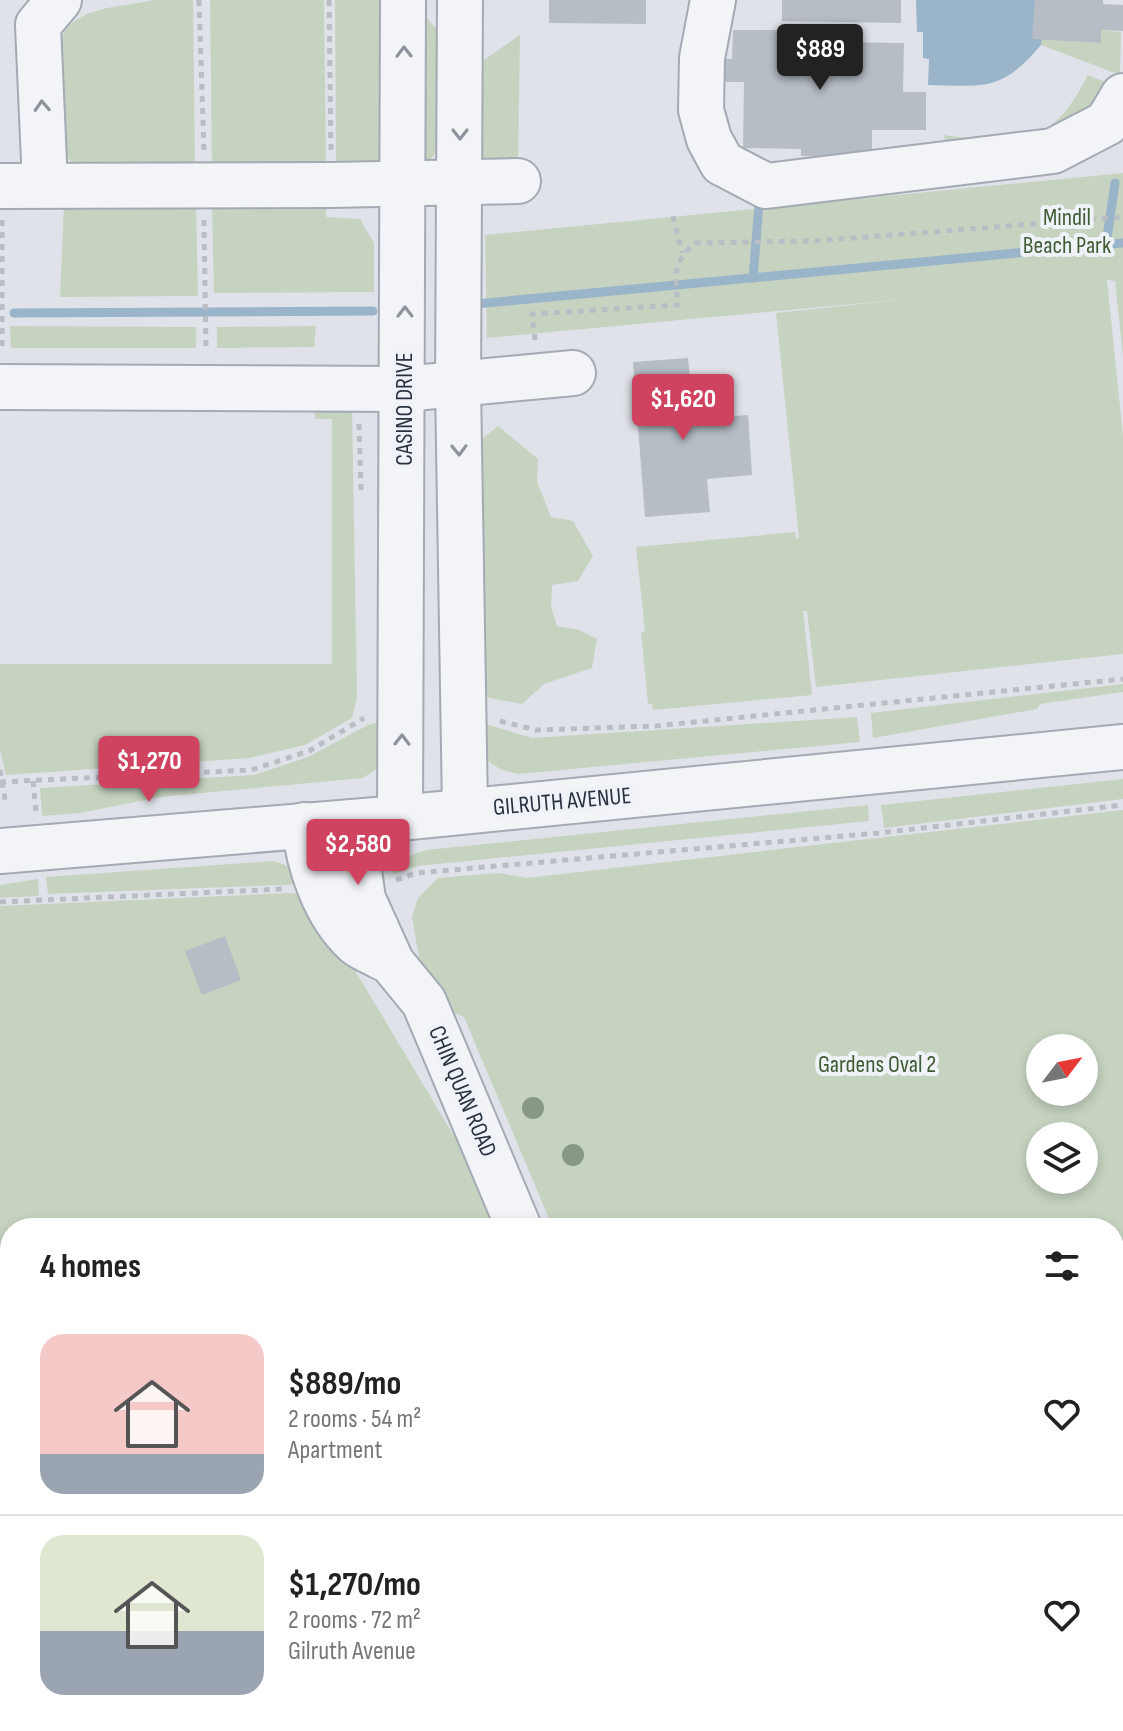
<!DOCTYPE html>
<meta charset="utf-8">
<style>
:root{--surface:#fff;--page:#f6f6f6;--text:#222;--muted:#767676;--line:#e0e0e0;--accent:#cf4361}
body{margin:0;font-family:"Sofia Sans Condensed",sans-serif;background:var(--page);color:var(--text);height:100vh;display:flex;flex-direction:column;font-size:30px;white-space:nowrap}
*{box-sizing:border-box;margin:0}
p{font-size:26px;color:var(--muted)}
.icon{flex:none;width:44px;height:44px;fill:none;stroke:currentColor;stroke-width:2;stroke-linecap:round;stroke-linejoin:round}
.map{position:relative;flex:1;overflow:hidden}
.sheet{position:absolute;left:0px;top:1218px;width:1124px;height:514px;display:flex;flex-direction:column;background:var(--surface);border-radius:32px 32px 0 0;box-shadow:0 4px 12px #0003}
.sheet>*{flex:none}
.needle{width:52px;rotate:58deg}
.tools{position:absolute;left:1026px;top:1034px;display:grid;gap:16px}
.tools a{display:grid;place-items:center;width:72px;height:72px;border-radius:50%;background:var(--surface);box-shadow:0 4px 12px #0003;font-size:40px}
.price{position:absolute;translate:-50% -68px;padding:0 18px;border-radius:8px;background:var(--accent);color:#fff;font-size:26px;line-height:52px;filter:drop-shadow(0 2px 4px #0008)}
.price::after{content:'';position:absolute;left:50%;top:48px;width:24px;height:18px;margin-left:-12px;background:inherit;clip-path:polygon(0 0,100% 0,50% 100%)}
.price.on{background:#222;color:#fff}
ul{padding:0;list-style:none}
li{display:flex;align-items:center;gap:24px;height:200px;padding:0 40px}
li+li{border-top:2px solid var(--line)}
li span{display:grid;place-items:center;flex:none;width:224px;height:160px;border-radius:24px;color:#555}
li>.icon{margin-inline-start:auto}
span .icon{width:96px;height:96px;fill:#fffc;stroke-width:1}
li b{font-size:34px}
h2{display:flex;justify-content:space-between;align-items:center;height:96px;padding:0 40px;font-size:34px}
.map>svg:first-child{display:block}
.green{fill:#c6d3c0;fill-rule:evenodd}
.water{fill:#9ab4c9}
.lines{fill:none;stroke-linecap:round;stroke-linejoin:round}
.stream{stroke:#9ab4c9;stroke-width:9}
.building{fill:#b6bdc5}
.minor-casing{stroke:#a4aab3;stroke-width:48}
.path{stroke:#b9bec4;stroke-width:5;stroke-dasharray:6 6;stroke-linecap:butt}
.minor{stroke:#f2f4f7;stroke-width:44}
.tree{fill:#879986}
.oneway{stroke:#8d939c}
.labels{text-anchor:middle;stroke-width:8;stroke-linejoin:round;paint-order:stroke}
.park-label{font-size:24px;fill:#3f5c35;stroke:#eff2f6}
.street-label{font-size:24px;fill:#283240;stroke:#eff2f6}
</style>
<div class="map">
<svg width="1123" height="1731" viewBox="0 0 1123 1731">
<rect width="100%" height="100%" fill="#dfe3e9"/>
<g class="green">
<path d="M 154,0 L 193,0 L 195,168 L 80,170 L 60,150 L 61,39 C 73,6 123,7 154,0 Z"/>
<path d="M 210,0 L 324,0 L 326,170 L 212,168 Z"/>
<path d="M 335,0 L 387,0 L 388,161 L 336,171 Z"/>
<path d="M 426,17 L 438,31 L 446,136 L 427,165 L 422,161 L 421,19 Z"/>
<path d="M 1101,30 L 1121,32 L 1120,75 L 1041,45 L 1042,39 L 1100,43 Z"/>
<path d="M 520,35 L 518,170 L 487,166 L 476,148 L 475,66 Z"/>
<path d="M 1088,75 L 1117,87 L 1094,124 L 947,156 L 944,135 C 974,140 1023,143 1050,126 C 1066,115 1079,92 1088,75 Z"/>
<path d="M 1123,173 L 1123,356 L 1115,281 L 1107,280 L 1123,436 L 1123,654 L 816,687 L 807,611 L 803,611 L 812,695 L 653,710 L 652,704 L 648,704 L 641,632 L 645,631 L 636,547 L 795,532 L 796,539 L 799,538 L 776,313 L 906,299 L 487,338 L 485,235 Z"/>
<path d="M 64,205 L 196,206 L 198,296 L 60,297 Z"/>
<path d="M 212,206 L 326,206 L 326,217 L 360,219 L 374,243 L 374,292 L 214,293 Z"/>
<path d="M 10,326 L 196,327 L 196,348 L 11,348 Z"/>
<path d="M 316,326 L 314,347 L 217,348 L 217,327 Z"/>
<path d="M 315,406 L 352,407 L 357,698 L 352,718 L 305,745 L 250,758 L 6,775 L 0,750 L 0,664 L 332,664 L 332,419 L 315,419 Z"/>
<path d="M 498,426 L 538,459 L 537,481 L 551,517 L 573,521 L 593,556 L 578,581 L 552,585 L 551,607 L 557,626 L 579,630 L 597,639 L 592,668 L 544,684 L 522,704 L 480,696 L 478,461 L 482,439 Z"/>
<path d="M 1123,684 L 1123,692 L 1040,704 L 1037,709 L 873,738 L 871,713 Z"/>
<path d="M 857,717 L 860,742 L 518,774 C 481,766 483,755 476,721 L 532,738 Z"/>
<path d="M 392,719 L 384,764 L 363,778 L 160,797 L 80,813 L 42,816 L 40,788 L 254,775 L 308,757 L 368,725 Z"/>
<path d="M 1123,779 L 1123,799 L 884,828 L 881,805 Z"/>
<path d="M 868,805 L 869,821 L 418,866 L 392,874 L 405,858 L 426,850 Z"/>
<path d="M 1123,810 L 1123,1731 L 887,1731 L 882,1723 L 858,1725 L 857,1722 L 1114,1722 L 1114,1228 L 553,1228 L 464,1017 L 448,1010 L 421,969 L 412,917 L 418,898 L 438,878 L 499,873 L 526,878 ZM 1040,1048 L 1084,1048 L 1084,1092 L 1040,1092 ZM 1040,1136 L 1084,1136 L 1084,1180 L 1040,1180 Z"/>
<path d="M 274,861 L 293,868 L 304,884 L 48,894 L 46,877 Z"/>
<path d="M 38,879 L 39,896 L 0,898 L 0,885 Z"/>
<path d="M 288,893 L 310,895 L 509,1228 L 10,1228 L 10,1722 L 759,1722 L 764,1731 L 0,1731 L 0,906 Z"/>
</g>
<path class="water" d="M 916,0 L 1035,0 L 1033,38 L 1042,39 L 1041,45 C 1001,92 986,86 928,85 L 929,59 L 923,58 L 923,32 L 917,32 Z"/>
<g class="lines">
<g class="stream">
<path d="M 1106,245 L 1115,183"/>
<path d="M 753,278 L 759,204"/>
<path d="M 475,304 L 1123,243"/>
<path d="M 14,313 L 373,311"/>
<path d="M 0,1614 L 10,1617"/>
</g>
</g>
<g class="building">
<path d="M 549,0 L 646,0 L 646,24 L 549,23 Z"/>
<path d="M 782,0 L 901,0 L 901,23 L 782,21 Z"/>
<path d="M 1035,0 L 1103,0 L 1103,4 L 1123,5 L 1123,31 L 1101,30 L 1101,43 L 1032,39 Z"/>
<path d="M 733,30 L 816,30 L 815,42 L 904,43 L 903,92 L 926,92 L 926,130 L 872,130 L 872,157 L 801,156 L 801,149 L 743,148 L 744,82 L 723,82 L 723,59 L 732,59 Z"/>
<path d="M 688,358 L 694,419 L 748,415 L 752,475 L 707,479 L 710,512 L 645,517 L 633,362 Z"/>
<path d="M 225,936 L 241,980 L 202,995 L 185,951 Z"/>
<path d="M 636,1722 L 676,1722 L 683,1731 L 643,1731 Z"/>
</g>
<g class="lines">
<defs>
<g id="minor">
<path d="M 460,0 L 458,385 L 465,810"/>
<path d="M 713,0 L 702,58 L 701,110 L 709,139 L 722,163 L 766,186 L 1053,151 L 1107,123 L 1123,96"/>
<path d="M 45,184 L 38,25 L 59,0"/>
<path d="M 0,186 L 331,185 L 518,181"/>
<path d="M 0,387 L 404,389 L 573,373"/>
<path d="M 400,818 L 403,0"/>
<path d="M 352,822 L 363,899 L 392,963 L 424,1002 L 519,1228"/>
<path d="M 304,825 C 309,865 324,914 356,943 C 363,949 375,953 383,958"/>
<path d="M 0,851 L 400,818 L 1123,747"/>
<path d="M 809,1722 L 814,1731"/>
<path d="M 732,1731 L 742,1722"/>
</g>
</defs>
<use href="#minor" class="minor-casing"/>
<g class="path">
<path d="M 199,0 L 204,151"/>
<path d="M 329,0 L 331,151"/>
<path d="M 673,216 L 682,253"/>
<path d="M 2,220 L 2,350"/>
<path d="M 204,220 L 206,352"/>
<path d="M 535,340 L 532,314 L 678,305 C 675,277 672,261 696,243 L 814,241 L 1123,217"/>
<path d="M 359,424 L 361,490"/>
<path d="M 500,721 L 536,730 L 655,726 L 1123,679"/>
<path d="M 0,770 L 6,805"/>
<path d="M 33,781 L 36,812"/>
<path d="M 0,782 L 251,770 L 309,751 L 364,718"/>
<path d="M 396,880 L 416,873 L 879,833 L 1123,805"/>
<path d="M 0,902 L 283,889"/>
</g>
<use href="#minor" class="minor"/>
</g>
<g class="tree">
<circle cx="533" cy="1108" r="11"/>
<circle cx="573" cy="1155" r="11"/>
</g>
<defs><path id="oneway-chevron" d="M-2-3.5L2.5 0L-2 3.5" fill="none" stroke-width="1.6" stroke-linecap="round" stroke-linejoin="round" transform="scale(2)"/></defs>
<g class="oneway">
<use href="#oneway-chevron" transform="translate(404 52) rotate(-91)"/>
<use href="#oneway-chevron" transform="translate(42 106) rotate(-93)"/>
<use href="#oneway-chevron" transform="translate(460 134) rotate(90)"/>
<use href="#oneway-chevron" transform="translate(405 312) rotate(-90)"/>
<use href="#oneway-chevron" transform="translate(459 450) rotate(89)"/>
<use href="#oneway-chevron" transform="translate(402 740) rotate(-89)"/>
</g>
<g class="labels">
<g class="park-label">
<text x="1067" y="225">Mindil<tspan x="1067" dy="28">Beach Park</tspan></text>
<text x="877" y="1072">Gardens Oval 2</text>
</g>
<g class="street-label">
<text transform="translate(404 409) rotate(-90)" y="8">CASINO DRIVE</text>
<text transform="translate(562 801) rotate(-5)" y="8">GILRUTH AVENUE</text>
<text transform="translate(463 1091) rotate(67)" y="8">CHIN QUAN ROAD</text>
</g>
</g>
</svg>
<div class="tools">
<a><svg class="needle" viewBox="-14 -14 28 28"><path d="M0-13l5 13h-10z" fill="#e53935"/><path d="M0 13l5-13h-10z" fill="#767676"/></svg></a>
<a><svg class="icon" aria-label="layers" viewBox="0 0 24 24"><path d="M12 4l9 5-9 5-9-5zM3 14l9 5 9-5"/></svg></a>
</div>
<b class="price on" style="left:820px;top:92px">$889</b>
<b class="price" style="left:683px;top:442px">$1,620</b>
<b class="price" style="left:149px;top:804px">$1,270</b>
<b class="price" style="left:358px;top:887px">$2,580</b>
<section class="sheet">
<h2>4 homes<svg class="icon" aria-label="filters" viewBox="0 0 24 24"><path d="M4 7h16M4 17h16"/><circle cx="9" cy="7" r="2"/><circle cx="15" cy="17" r="2"/></svg></h2>
<ul>
<li><span style="background:linear-gradient(#f6c9c9 75%,#9aa5b1 0)"><svg class="icon" aria-label="home" viewBox="0 0 24 24"><path d="M3 11l9-7 9 7M6 9v11h12V9"/></svg></span><div><b>$889/mo</b><p>2 rooms · 54 m²</p><p>Apartment</p></div><svg class="icon" aria-label="heart" viewBox="0 0 24 24"><path d="M12 20l-8-8c-3-5 5-10 8-4 3-6 11-1 8 4z"/></svg></li>
<li><span style="background:linear-gradient(#dfe7d0 60%,#9aa5b1 0)"><svg class="icon" aria-label="home" viewBox="0 0 24 24"><path d="M3 11l9-7 9 7M6 9v11h12V9"/></svg></span><div><b>$1,270/mo</b><p>2 rooms · 72 m²</p><p>Gilruth Avenue</p></div><svg class="icon" aria-label="heart" viewBox="0 0 24 24"><path d="M12 20l-8-8c-3-5 5-10 8-4 3-6 11-1 8 4z"/></svg></li>
</ul>
</section>
</div>
